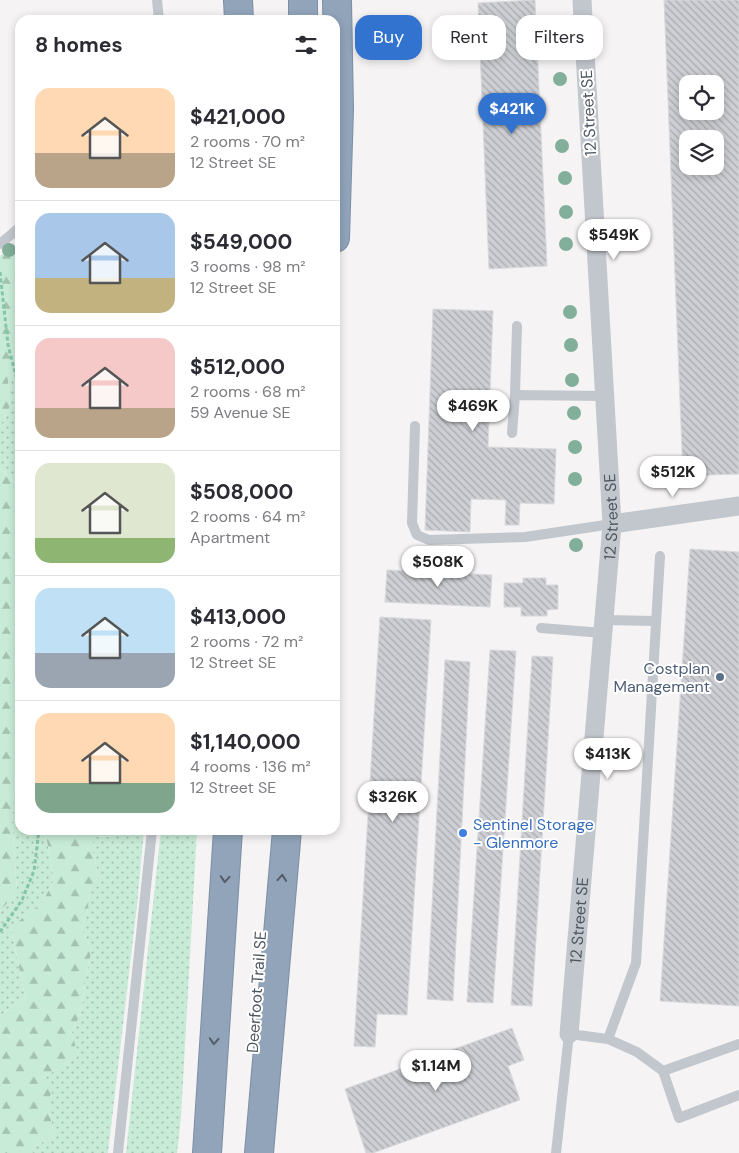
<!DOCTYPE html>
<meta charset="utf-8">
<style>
:root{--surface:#fff;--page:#f7f7f7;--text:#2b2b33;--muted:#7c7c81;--line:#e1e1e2;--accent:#3273cf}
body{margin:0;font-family:"DM Sans",sans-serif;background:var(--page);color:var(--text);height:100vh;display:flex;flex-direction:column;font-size:19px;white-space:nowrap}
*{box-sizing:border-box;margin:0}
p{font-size:16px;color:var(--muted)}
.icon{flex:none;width:28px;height:28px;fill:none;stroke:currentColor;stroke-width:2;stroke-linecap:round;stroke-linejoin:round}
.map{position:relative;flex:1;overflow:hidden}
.sheet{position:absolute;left:15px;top:15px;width:325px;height:820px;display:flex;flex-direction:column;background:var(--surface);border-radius:15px;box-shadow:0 2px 8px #0003}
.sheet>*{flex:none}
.guide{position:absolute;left:355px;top:15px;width:309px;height:45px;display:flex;gap:10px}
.buttons{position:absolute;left:679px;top:75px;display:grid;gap:10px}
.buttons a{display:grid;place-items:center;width:45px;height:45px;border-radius:10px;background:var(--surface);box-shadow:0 2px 8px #0003;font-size:25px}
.price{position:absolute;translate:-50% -42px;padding:0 11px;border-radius:18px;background:#fff;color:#222;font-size:16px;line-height:32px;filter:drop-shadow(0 1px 2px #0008)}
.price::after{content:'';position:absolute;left:50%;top:30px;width:15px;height:11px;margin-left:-8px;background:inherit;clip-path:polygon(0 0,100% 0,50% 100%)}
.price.current{background:var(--accent);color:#fff}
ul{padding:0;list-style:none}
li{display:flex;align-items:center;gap:15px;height:125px;padding:0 20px}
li+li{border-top:1px solid var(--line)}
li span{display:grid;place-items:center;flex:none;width:140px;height:100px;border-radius:15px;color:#555}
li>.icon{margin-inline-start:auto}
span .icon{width:60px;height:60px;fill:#fffc;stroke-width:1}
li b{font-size:21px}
h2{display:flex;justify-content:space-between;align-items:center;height:60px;padding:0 20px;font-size:21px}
.tag{padding:0 18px;border-radius:15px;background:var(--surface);box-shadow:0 2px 8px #0003;font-size:18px;line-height:45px}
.tag.current{background:var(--accent);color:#fff}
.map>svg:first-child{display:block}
.grass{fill:url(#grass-dots)}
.forest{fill:url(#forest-firs)}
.building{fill:url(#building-back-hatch);stroke:#d8d9dd;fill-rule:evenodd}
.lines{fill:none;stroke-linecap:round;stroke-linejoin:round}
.motorway-casing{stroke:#7c8fa6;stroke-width:30}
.path{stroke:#84c6a7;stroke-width:3;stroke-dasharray:4 2.5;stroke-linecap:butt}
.service{stroke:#c1c7cd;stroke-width:10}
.minor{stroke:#c1c7cd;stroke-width:19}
.motorway{stroke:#91a4ba;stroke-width:28}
.tree{fill:#82af99}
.oneway{stroke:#545d67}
.service-dot{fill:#5c6f8a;stroke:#fff;stroke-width:2}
.shop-dot{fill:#3f7fe0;stroke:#fff;stroke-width:2}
.labels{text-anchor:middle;stroke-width:4;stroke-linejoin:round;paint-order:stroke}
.street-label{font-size:16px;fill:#4d555e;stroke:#fff}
.service-label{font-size:16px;fill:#4e5e75;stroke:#fff;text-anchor:end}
.shop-label{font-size:16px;fill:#366cbe;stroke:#fff;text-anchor:start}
</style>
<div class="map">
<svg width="739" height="1153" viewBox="0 0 739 1153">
<defs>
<pattern id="grass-dots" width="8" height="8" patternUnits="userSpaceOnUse" patternTransform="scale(1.25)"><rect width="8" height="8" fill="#c8ebd7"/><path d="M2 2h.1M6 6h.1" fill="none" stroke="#a5c1b2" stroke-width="1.8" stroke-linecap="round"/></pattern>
<pattern id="forest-firs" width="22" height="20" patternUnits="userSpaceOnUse" patternTransform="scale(1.25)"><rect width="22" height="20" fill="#c8ebd7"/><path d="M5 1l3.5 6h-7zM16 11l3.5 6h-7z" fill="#a5c1b2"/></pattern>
<pattern id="building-back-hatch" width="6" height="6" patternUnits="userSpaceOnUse" patternTransform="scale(1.25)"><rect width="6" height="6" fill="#cdcfd4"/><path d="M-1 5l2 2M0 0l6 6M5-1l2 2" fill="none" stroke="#a9abaf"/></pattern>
</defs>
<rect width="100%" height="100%" fill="#f5f3f3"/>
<g class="grass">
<path d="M 19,369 L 20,371 L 20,488 L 0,468 L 0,427 L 10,406 L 8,380 Z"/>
<path d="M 20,702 L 20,830 L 45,830 L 54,880 L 42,903 L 11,927 L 25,997 L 0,1016 L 0,911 L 17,891 L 12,819 Z"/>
<path d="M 113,830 L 144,830 L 137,905 L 108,1153 L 35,1153 L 33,1147 L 54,1136 L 44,1077 L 78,1056 L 72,1032 L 81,1012 L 87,971 L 92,948 L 81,929 L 87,914 L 91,885 L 99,877 L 93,853 L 93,836 L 113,837 Z"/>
<path d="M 161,830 L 197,830 L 181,1117 L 177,1153 L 126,1153 Z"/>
</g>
<g class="forest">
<path d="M 20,241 L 20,371 L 19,370 L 8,380 L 10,406 L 0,427 L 0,256 Z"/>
<path d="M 0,468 L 20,488 L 20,702 L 12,819 L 17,892 L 0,911 Z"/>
<path d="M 45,830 L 113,830 L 113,837 L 93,836 L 93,853 L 99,877 L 91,885 L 87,914 L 81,929 L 92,948 L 87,971 L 81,1012 L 72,1032 L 78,1056 L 44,1077 L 55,1088 L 48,1099 L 54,1136 L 33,1147 L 35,1153 L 0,1153 L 0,1016 L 25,997 L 11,927 L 42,903 L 54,880 Z"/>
</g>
<g class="building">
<path d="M 535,0 L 547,266 L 489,269 L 478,3 Z"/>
<path d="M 664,0 L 739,0 L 739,474 L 683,476 ZM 688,84 L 715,84 L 715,111 L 688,111 ZM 688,139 L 715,139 L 715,166 L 688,166 Z"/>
<path d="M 433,309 L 493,311 L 488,447 L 556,449 L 554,504 L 520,503 L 519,525 L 505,525 L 506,500 L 471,499 L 470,532 L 425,530 Z"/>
<path d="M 690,549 L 739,552 L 739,1006 L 660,1001 Z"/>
<path d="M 387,570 L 492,575 L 490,607 L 385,602 Z"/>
<path d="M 523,578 L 546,578 L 546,585 L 558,585 L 558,609 L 547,610 L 547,616 L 521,616 L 521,607 L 504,607 L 504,583 L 523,583 Z"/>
<path d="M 380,617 L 431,620 L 407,1015 L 377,1014 L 375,1047 L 354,1046 Z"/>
<path d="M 490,650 L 516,651 L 493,1003 L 467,1002 Z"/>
<path d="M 532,656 L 553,657 L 532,1006 L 511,1005 Z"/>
<path d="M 445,660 L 470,662 L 453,1001 L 427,999 Z"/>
<path d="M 512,1028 L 524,1060 L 508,1066 L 520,1100 L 373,1153 L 366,1153 L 345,1089 Z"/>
</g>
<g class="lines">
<defs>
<g id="motorway">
<path d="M 238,0 L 239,20"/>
<path d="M 303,20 L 303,0"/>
<path d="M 335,238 L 339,109 L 337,0"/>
<path d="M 207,1153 L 228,830"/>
<path d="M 259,1153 L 287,830"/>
</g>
</defs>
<use href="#motorway" class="motorway-casing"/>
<g class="path">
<path d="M 0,272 L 8,345 L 20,392"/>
<path d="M 0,932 L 22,900 L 34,871 L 39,830"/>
</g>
<g class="service">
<path d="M 157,0 L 159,20"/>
<path d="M 0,244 L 20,227"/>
<path d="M 515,395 L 517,326"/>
<path d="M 415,426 L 412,523 L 417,535 L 429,540 L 525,537 L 612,524"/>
<path d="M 512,433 L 515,395 L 605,396"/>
<path d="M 604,620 L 656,621"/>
<path d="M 541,628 L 603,633"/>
<path d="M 608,1039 L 636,963 L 660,556"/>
<path d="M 663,1071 L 739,1044"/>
<path d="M 118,1153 L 152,830"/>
<path d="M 556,1153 L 569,1034 L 608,1039 L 637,1052 L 663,1071 L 679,1118 L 739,1095"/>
</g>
<g class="minor">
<path d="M 612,524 L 739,506"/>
<path id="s1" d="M 569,1034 L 612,524 L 582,0"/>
</g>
<use href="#motorway" class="motorway"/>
</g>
<g class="tree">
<circle cx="559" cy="45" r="7"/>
<circle cx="560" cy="79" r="7"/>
<circle cx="562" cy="146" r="7"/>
<circle cx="565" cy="178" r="7"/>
<circle cx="566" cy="212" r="7"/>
<circle cx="566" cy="244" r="7"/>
<circle cx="9" cy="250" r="7"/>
<circle cx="570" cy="312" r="7"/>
<circle cx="571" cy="345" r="7"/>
<circle cx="572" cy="380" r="7"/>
<circle cx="574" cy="413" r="7"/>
<circle cx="575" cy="447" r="7"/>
<circle cx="575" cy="479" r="7"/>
<circle cx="576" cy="545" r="7"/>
</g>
<defs><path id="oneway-chevron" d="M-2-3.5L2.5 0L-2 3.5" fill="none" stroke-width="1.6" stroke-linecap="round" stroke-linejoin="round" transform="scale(1.25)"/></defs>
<g class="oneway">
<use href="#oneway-chevron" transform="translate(282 878) rotate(-85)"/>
<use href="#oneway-chevron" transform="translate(225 879) rotate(94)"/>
<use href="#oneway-chevron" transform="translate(214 1041) rotate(94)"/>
</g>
<circle class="service-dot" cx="720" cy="677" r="5"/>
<circle class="shop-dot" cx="463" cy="833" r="5"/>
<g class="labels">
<g class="street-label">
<text transform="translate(588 113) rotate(-93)" y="6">12 Street SE</text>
<text dy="6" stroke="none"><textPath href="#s1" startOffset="519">12 Street SE</textPath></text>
<text dy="6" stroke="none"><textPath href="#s1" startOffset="114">12 Street SE</textPath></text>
<text transform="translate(256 992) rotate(-86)" y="6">Deerfoot Trail SE</text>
</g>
<g class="service-label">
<text x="710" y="674">Costplan<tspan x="710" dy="18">Management</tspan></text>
</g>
<g class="shop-label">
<text x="473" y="830">Sentinel Storage<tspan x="473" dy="18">- Glenmore</tspan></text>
</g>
</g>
</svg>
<div class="buttons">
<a><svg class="icon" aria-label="locate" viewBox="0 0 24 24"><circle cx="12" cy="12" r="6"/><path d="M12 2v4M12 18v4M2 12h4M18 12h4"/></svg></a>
<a><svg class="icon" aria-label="layers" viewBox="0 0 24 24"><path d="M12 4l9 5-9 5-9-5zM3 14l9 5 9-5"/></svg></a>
</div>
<b class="price current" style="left:512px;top:135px">$421K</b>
<b class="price" style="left:614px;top:261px">$549K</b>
<b class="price" style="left:473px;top:432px">$469K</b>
<b class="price" style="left:673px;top:498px">$512K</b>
<b class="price" style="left:438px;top:588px">$508K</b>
<b class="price" style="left:608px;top:780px">$413K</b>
<b class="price" style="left:393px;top:823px">$326K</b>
<b class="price" style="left:436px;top:1092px">$1.14M</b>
<div class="guide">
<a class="tag current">Buy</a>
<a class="tag">Rent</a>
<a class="tag">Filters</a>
</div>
<section class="sheet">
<h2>8 homes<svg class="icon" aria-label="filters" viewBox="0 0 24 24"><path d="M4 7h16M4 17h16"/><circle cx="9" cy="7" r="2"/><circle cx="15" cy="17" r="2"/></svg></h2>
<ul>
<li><span style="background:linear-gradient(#ffd9b3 65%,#b9a48a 0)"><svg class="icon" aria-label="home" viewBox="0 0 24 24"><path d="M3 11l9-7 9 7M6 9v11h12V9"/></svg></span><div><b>$421,000</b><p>2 rooms · 70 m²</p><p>12 Street SE</p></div></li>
<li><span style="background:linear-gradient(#a9c7e8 65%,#c2b280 0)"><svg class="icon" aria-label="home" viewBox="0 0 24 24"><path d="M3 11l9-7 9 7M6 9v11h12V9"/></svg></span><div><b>$549,000</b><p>3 rooms · 98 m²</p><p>12 Street SE</p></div></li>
<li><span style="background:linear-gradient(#f6c9c9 70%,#b9a48a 0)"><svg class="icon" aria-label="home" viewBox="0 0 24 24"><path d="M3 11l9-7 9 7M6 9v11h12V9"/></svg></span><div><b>$512,000</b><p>2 rooms · 68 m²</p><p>59 Avenue SE</p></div></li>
<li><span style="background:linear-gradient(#dfe7d0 75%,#8fb573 0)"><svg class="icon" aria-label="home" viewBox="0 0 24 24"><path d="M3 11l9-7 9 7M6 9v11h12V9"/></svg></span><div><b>$508,000</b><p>2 rooms · 64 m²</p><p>Apartment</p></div></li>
<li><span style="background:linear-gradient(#bfe0f5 65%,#9aa5b1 0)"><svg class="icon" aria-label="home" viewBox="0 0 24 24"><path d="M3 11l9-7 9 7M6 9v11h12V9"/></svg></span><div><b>$413,000</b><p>2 rooms · 72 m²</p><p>12 Street SE</p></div></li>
<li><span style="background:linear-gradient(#ffd9b3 70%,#7fa58c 0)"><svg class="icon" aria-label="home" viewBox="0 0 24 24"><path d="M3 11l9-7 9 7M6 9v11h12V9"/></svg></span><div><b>$1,140,000</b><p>4 rooms · 136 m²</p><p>12 Street SE</p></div></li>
</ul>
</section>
</div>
